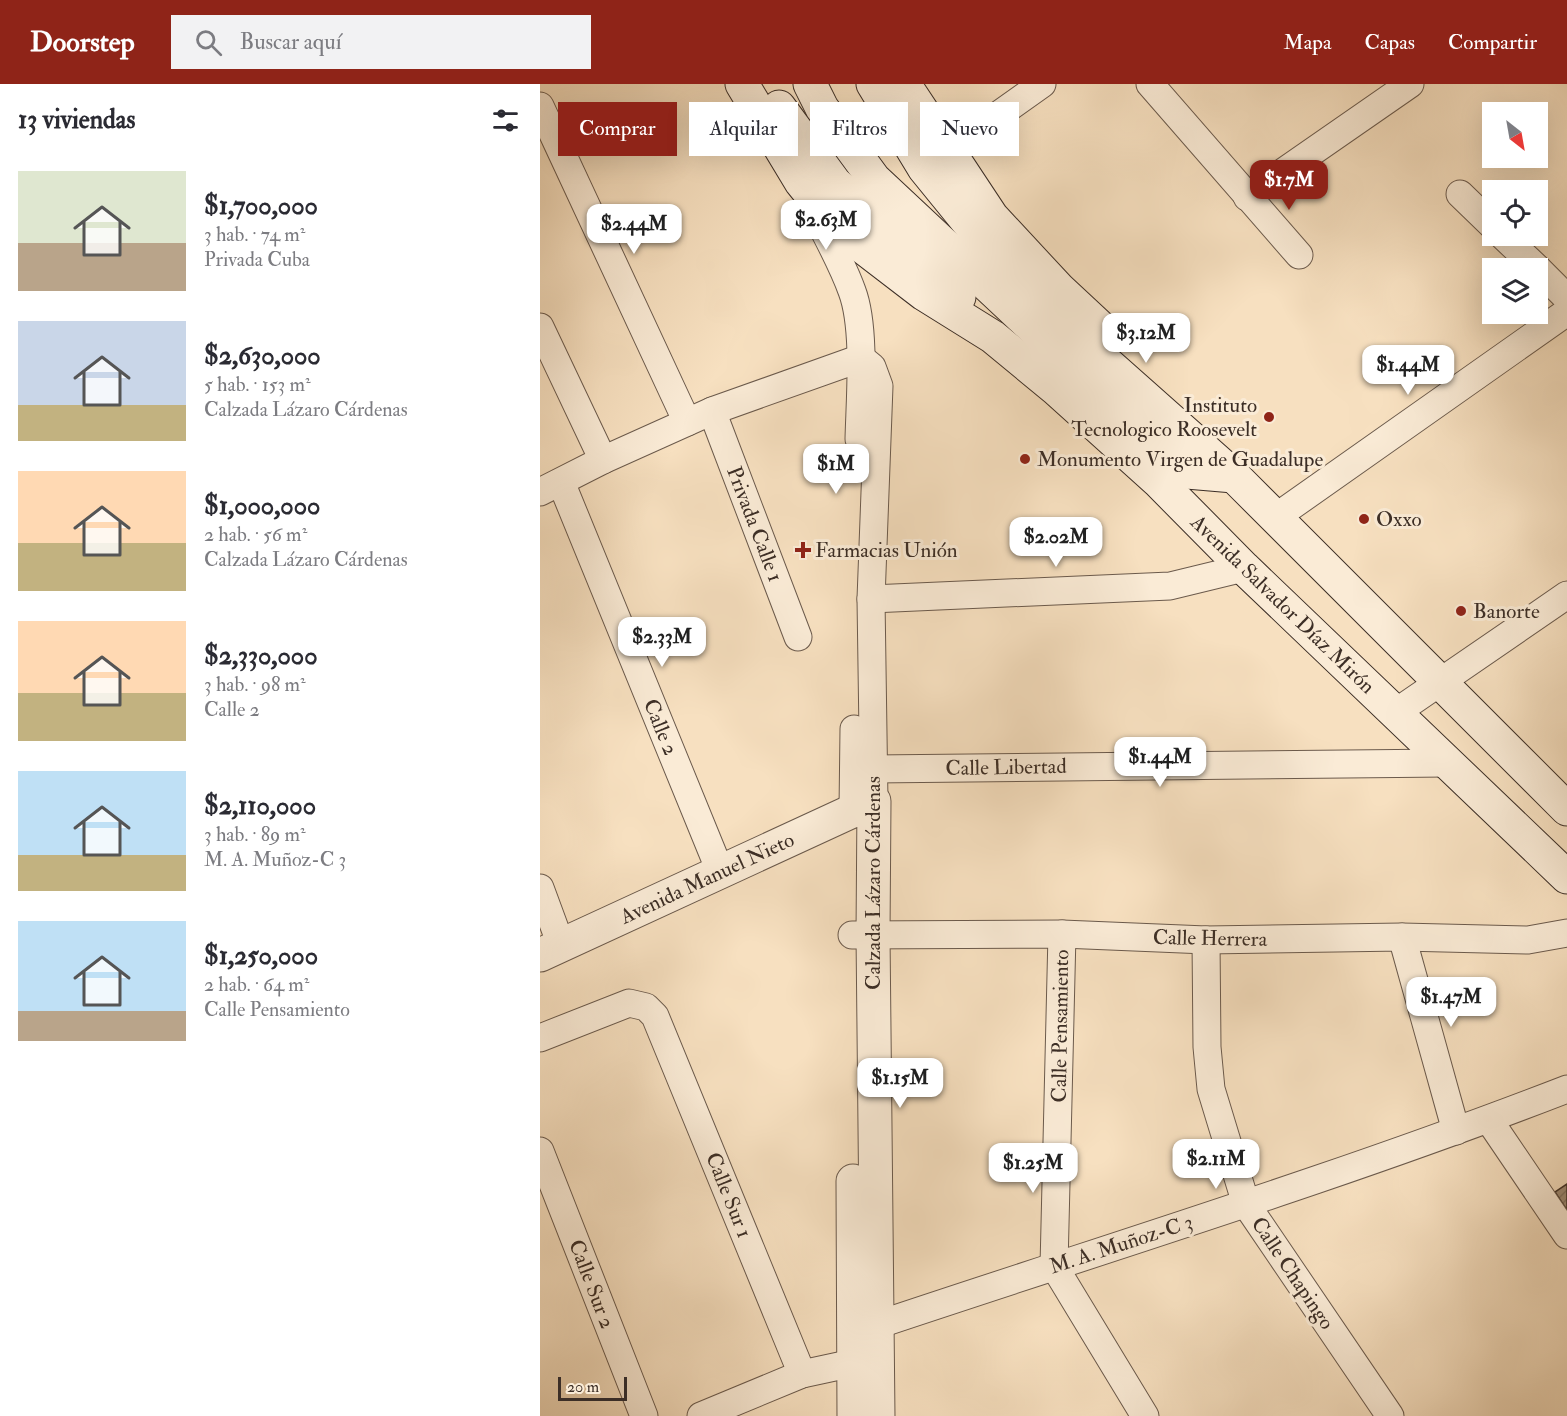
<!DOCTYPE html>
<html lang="es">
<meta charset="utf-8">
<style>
:root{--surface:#fff;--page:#f2f2f3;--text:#2b2b33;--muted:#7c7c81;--accent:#8f2418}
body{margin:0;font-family:"IM FELL Double Pica",serif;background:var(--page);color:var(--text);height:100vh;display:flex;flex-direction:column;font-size:22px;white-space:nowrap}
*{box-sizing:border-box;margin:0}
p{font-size:20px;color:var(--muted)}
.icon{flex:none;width:33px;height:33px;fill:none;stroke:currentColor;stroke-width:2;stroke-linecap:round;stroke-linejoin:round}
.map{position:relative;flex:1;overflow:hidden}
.side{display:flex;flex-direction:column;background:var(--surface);width:540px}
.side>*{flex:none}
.hud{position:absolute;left:18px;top:18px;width:570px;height:54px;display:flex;gap:12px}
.needle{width:39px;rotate:149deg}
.controls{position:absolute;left:942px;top:18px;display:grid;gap:12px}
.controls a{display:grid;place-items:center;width:66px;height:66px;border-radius:0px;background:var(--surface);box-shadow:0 6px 24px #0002;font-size:30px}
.scale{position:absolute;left:18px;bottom:15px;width:69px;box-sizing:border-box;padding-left:6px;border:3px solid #3c2e26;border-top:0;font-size:16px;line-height:21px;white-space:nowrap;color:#3c2e26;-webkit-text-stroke:4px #faebd6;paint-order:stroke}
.price{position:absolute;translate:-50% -51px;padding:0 14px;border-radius:12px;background:#fff;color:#222;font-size:20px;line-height:39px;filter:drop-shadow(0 2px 3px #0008)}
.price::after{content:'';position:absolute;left:50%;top:36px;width:18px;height:14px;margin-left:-9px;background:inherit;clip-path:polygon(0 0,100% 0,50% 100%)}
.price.current{background:var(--accent);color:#fff}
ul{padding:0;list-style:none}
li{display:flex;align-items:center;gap:18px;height:150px;padding:0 18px}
li span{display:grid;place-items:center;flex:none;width:168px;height:120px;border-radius:0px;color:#555}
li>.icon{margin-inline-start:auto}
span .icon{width:72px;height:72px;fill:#fffc;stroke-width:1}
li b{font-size:26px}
h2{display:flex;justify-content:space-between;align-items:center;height:72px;padding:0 18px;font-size:26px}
.tag{padding:0 21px;border-radius:0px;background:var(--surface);box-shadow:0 6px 24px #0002;font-size:21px;line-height:54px}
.tag.current{background:var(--accent);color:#fff}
header{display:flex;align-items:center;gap:36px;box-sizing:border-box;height:84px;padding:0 30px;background:var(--accent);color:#fff}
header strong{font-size:28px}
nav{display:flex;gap:33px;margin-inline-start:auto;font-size:21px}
.search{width:420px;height:54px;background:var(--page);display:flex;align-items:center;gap:15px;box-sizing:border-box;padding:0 21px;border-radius:0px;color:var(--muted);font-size:22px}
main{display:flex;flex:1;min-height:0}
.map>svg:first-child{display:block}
.building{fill:url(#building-hatch);stroke:#3c2e26;stroke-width:1.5}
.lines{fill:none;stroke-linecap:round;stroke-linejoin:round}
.minor-casing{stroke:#6b5a4c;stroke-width:29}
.tertiary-casing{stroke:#6b5a4c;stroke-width:35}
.secondary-casing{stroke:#3c2e26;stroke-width:35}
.minor{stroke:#faebd6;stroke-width:27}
.tertiary{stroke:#faebd6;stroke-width:33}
.secondary{stroke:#faebd6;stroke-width:33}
.poi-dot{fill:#8f2418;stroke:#faebd6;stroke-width:2}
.labels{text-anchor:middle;stroke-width:6;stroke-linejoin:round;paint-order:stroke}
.poi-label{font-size:21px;fill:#3c2e26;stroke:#faebd6;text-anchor:start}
.street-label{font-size:21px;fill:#3c2e26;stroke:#faebd6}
</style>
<header>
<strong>Doorstep</strong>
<div class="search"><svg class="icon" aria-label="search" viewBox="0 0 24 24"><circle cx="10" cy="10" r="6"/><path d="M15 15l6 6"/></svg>Buscar aquí</div>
<nav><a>Mapa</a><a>Capas</a><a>Compartir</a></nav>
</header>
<main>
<section class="side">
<h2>13 viviendas<svg class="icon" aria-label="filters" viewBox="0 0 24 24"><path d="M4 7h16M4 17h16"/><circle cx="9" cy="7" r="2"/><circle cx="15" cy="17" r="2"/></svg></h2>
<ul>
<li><span style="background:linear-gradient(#dfe7d0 60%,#b9a48a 0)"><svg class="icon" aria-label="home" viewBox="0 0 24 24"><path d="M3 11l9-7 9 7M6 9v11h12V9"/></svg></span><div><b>$1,700,000</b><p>3 hab. · 74 m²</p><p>Privada Cuba</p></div></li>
<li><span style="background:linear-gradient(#c9d6e8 70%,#c2b280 0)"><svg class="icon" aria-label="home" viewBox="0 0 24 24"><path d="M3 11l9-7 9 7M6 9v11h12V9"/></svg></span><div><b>$2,630,000</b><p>5 hab. · 153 m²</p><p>Calzada Lázaro Cárdenas</p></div></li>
<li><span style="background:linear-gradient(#ffd9b3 60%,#c2b280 0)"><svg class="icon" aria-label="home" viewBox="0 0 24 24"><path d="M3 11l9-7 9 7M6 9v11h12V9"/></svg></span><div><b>$1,000,000</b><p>2 hab. · 56 m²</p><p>Calzada Lázaro Cárdenas</p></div></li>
<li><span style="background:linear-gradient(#ffd9b3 60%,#c2b280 0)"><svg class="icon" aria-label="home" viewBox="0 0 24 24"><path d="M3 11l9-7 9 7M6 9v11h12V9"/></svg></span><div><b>$2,330,000</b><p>3 hab. · 98 m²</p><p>Calle 2</p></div></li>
<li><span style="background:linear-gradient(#bfe0f5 70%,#c2b280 0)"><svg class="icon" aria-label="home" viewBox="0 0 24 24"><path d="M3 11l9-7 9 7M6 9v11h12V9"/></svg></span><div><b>$2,110,000</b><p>3 hab. · 89 m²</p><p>M. A. Muñoz-C 3</p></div></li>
<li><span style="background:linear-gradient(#bfe0f5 75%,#b9a48a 0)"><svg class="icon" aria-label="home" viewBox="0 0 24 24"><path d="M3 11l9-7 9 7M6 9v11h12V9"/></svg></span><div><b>$1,250,000</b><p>2 hab. · 64 m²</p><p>Calle Pensamiento</p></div></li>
</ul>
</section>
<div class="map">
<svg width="1027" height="1332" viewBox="0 0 1027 1332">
<defs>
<pattern id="building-hatch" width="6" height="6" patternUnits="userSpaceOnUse" patternTransform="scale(1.5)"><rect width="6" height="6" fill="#9d8b76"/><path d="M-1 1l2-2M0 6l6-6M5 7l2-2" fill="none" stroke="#817261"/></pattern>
</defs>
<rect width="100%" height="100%" fill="#f7e0c0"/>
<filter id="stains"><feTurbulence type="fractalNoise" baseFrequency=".00333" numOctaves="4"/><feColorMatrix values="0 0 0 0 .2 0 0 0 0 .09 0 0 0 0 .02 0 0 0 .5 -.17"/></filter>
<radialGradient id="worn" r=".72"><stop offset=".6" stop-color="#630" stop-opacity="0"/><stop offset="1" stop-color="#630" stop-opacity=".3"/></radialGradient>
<path class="building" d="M 1027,1100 L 1027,1126 L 1015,1108 Z"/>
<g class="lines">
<defs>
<g id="minor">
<path d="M 610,0 L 759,171"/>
<path d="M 0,22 L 147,338"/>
<path d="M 409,66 L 502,0"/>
<path d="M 920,110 L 952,141"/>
<path d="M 707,113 L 870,0"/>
<path d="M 274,127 C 287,153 302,179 312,207 C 326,244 320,314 319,355"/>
<path d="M 963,152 L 997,184"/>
<path d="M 998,185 L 1027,214"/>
<path d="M 0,243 L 63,376"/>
<path d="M 172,327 L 258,553"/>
<path d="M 21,398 L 180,787"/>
<path d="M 0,408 L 63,376 L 172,327 L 321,274 L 332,283 L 339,302 L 331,515 L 334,717"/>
<path d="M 736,433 L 1027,228"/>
<path d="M 331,515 L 630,502 L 704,484"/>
<path d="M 855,629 L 1027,511"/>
<path d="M 315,687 L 333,685 L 907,679"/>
<path d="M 313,726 L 314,645"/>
<path d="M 0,804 L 21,861"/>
<path d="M 522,850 L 514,1182 L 605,1332"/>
<path d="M 312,851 L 522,850 L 666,856 L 862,853 L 988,856 L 1027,849"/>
<path d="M 862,853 L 916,1047"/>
<path d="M 666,856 L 667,963 L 671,1005 L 706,1120 L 850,1332"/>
<path d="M 0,954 L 89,919 L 106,923 L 115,932 L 262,1290"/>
<path d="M 949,1036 L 1027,1151"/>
<path d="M 0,1067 L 104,1332"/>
<path d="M 337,1241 C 567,1164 800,1093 1027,1005"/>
<path d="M 161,1332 L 262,1290 L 313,1279"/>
</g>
<g id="tertiary">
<path d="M 0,871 L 334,717 L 333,850 L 338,1332"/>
<path d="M 313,1097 L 314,1332"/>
</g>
<g id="secondary">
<path d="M 202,0 L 261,98 L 298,144 L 384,210 L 453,253 L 516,305 L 618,397 L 704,484 L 1027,793"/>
<path d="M 270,0 L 282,24 L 334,95 L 647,388 L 694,392"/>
<path d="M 333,0 L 384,84 L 480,202 L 694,392 L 1027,725"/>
<path d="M 364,0 L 452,133 L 518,204 L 562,245"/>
<path d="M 239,23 L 295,99 L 419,213"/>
</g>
</defs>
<use href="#minor" class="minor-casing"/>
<use href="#tertiary" class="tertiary-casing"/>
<use href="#secondary" class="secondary-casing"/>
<use href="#minor" class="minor"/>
<use href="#tertiary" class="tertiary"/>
<use href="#secondary" class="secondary"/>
</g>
<g class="poi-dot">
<circle cx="729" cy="333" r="6"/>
<circle cx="485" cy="375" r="6"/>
<circle cx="824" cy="435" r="6"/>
<path d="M260 457h6v6h6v6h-6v6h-6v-6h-6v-6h6z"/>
<circle cx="921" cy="527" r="6"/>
</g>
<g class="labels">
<g class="poi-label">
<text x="717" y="328" text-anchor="end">Instituto<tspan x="717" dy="24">Tecnologico Roosevelt</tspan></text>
<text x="497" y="382">Monumento Virgen de Guadalupe</text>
<text x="836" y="442">Oxxo</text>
<text x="275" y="473">Farmacias Unión</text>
<text x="933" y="534">Banorte</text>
</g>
<g class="street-label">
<text transform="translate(215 440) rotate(69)" y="7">Privada Calle 1</text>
<text transform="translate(743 520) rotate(44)" y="7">Avenida Salvador Díaz Mirón</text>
<text transform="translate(121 643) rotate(68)" y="7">Calle 2</text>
<text transform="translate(466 683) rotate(-1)" y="7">Calle Libertad</text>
<text transform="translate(167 794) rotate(-25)" y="7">Avenida Manuel Nieto</text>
<text transform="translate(333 799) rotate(-90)" y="7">Calzada Lázaro Cárdenas</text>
<text transform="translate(670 854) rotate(1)" y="7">Calle Herrera</text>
<text transform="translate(520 942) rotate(-89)" y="7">Calle Pensamiento</text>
<text transform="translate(189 1111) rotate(68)" y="7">Calle Sur 1</text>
<text transform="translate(581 1160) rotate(-18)" y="7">M. A. Muñoz-C 3</text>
<text transform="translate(753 1189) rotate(56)" y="7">Calle Chapingo</text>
<text transform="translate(52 1200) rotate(69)" y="7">Calle Sur 2</text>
</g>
</g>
<rect width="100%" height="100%" filter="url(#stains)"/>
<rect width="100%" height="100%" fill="url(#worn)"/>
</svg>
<div class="controls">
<a><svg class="needle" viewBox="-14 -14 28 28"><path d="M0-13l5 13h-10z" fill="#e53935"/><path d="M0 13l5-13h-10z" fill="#7c7c81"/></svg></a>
<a><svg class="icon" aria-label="locate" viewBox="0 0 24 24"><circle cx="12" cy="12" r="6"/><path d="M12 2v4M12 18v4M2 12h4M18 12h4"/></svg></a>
<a><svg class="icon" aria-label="layers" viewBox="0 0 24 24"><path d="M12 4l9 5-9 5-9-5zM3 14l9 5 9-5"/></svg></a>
</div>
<div class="scale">20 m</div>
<b class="price current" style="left:749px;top:127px">$1.7M</b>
<b class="price" style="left:286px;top:167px">$2.63M</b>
<b class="price" style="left:94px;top:171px">$2.44M</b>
<b class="price" style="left:606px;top:280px">$3.12M</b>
<b class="price" style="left:868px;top:312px">$1.44M</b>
<b class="price" style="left:296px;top:411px">$1M</b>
<b class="price" style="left:516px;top:484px">$2.02M</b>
<b class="price" style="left:122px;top:584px">$2.33M</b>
<b class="price" style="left:620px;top:704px">$1.44M</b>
<b class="price" style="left:911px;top:944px">$1.47M</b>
<b class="price" style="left:360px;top:1025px">$1.15M</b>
<b class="price" style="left:676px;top:1106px">$2.11M</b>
<b class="price" style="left:493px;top:1110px">$1.25M</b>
<div class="hud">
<a class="tag current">Comprar</a>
<a class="tag">Alquilar</a>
<a class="tag">Filtros</a>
<a class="tag">Nuevo</a>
</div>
</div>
</main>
